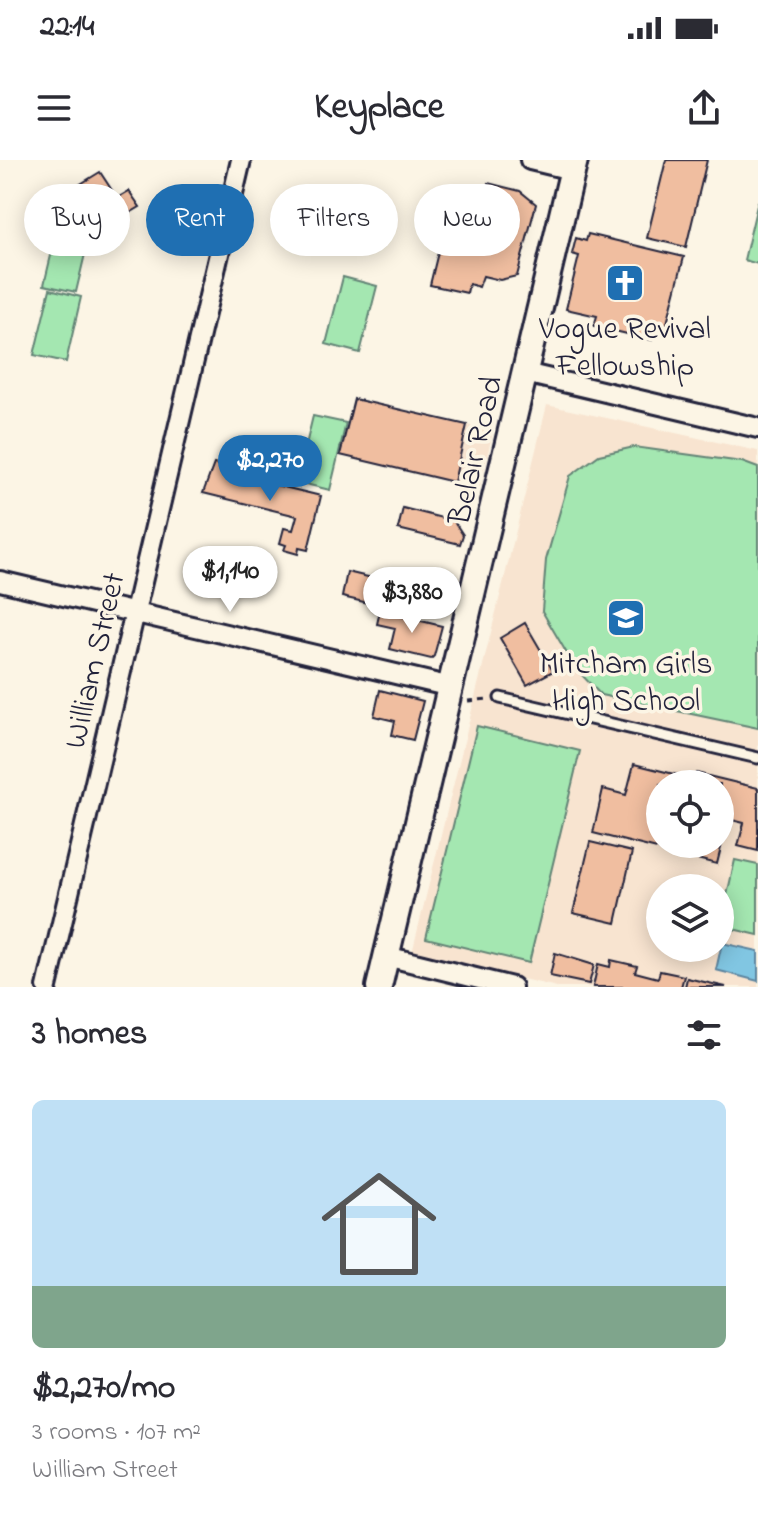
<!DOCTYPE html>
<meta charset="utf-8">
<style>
:root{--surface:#fff;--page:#f2f2f3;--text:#2b2b33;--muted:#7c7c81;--accent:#1f6fb2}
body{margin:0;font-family:"Indie Flower",sans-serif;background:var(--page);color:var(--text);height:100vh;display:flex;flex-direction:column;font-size:30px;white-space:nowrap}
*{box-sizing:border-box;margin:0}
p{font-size:26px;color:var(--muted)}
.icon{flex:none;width:44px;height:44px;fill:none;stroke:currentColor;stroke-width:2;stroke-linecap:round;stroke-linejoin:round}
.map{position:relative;height:827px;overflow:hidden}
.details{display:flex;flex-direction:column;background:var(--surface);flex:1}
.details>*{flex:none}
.top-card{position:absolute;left:24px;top:24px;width:710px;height:72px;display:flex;gap:16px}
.fabs{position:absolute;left:646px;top:610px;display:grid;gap:16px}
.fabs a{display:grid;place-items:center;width:88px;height:88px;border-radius:50%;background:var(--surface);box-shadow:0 4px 20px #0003;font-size:40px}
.price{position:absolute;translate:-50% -68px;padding:0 18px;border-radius:28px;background:#fff;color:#222;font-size:26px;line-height:52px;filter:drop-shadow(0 2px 4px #0008)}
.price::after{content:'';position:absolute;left:50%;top:48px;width:24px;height:18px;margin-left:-12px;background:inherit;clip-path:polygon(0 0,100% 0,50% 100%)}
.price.current{background:var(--accent);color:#fff}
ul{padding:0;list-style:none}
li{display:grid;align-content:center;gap:16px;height:424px;padding:0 32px}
li span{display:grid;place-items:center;height:248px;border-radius:12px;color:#555}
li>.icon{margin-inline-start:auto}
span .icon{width:144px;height:144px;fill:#fffc;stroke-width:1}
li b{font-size:34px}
h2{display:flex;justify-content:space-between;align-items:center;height:96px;padding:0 32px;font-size:34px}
.pill{padding:0 28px;border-radius:36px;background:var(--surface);box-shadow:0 4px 20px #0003;font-size:28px;line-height:72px}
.pill.current{background:var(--accent);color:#fff}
.status{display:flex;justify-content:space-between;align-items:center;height:56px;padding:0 40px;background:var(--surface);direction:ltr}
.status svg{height:22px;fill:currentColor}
header{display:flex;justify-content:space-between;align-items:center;height:104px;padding:0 32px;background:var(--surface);font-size:36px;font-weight:800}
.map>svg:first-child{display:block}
.built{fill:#f8e4d0;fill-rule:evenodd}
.green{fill:#a4e7b1;stroke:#638476;stroke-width:2}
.water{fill:#81c6e2;stroke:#5b849f;stroke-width:2}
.building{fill:#f0bea0;stroke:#22223b;stroke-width:2;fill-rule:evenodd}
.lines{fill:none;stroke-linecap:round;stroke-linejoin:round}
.lane-casing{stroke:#22223b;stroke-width:15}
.street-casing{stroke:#22223b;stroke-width:24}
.secondary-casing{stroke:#22223b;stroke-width:30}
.path{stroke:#22223b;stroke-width:3;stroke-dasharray:6 6;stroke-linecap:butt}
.lane{stroke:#fcf5e5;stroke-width:9}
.street{stroke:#fcf5e5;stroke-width:18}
.secondary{stroke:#fcf5e5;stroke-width:24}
.labels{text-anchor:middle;stroke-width:7;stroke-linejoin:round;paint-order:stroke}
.poi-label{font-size:32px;fill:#22223b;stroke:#fcf5e5}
.street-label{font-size:32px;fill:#22223b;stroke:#fcf5e5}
</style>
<div class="status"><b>22:14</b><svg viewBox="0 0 49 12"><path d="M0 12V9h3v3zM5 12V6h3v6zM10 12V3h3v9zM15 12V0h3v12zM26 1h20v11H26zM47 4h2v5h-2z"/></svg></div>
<header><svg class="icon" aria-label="menu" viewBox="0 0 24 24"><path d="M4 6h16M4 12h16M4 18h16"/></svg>Keyplace<svg class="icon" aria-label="share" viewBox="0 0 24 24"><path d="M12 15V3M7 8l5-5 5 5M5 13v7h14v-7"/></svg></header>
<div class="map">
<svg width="758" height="827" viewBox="0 0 758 827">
<rect width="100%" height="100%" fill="#fcf5e5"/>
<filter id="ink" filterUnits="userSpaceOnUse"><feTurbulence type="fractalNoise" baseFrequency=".0125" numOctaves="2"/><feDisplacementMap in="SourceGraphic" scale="16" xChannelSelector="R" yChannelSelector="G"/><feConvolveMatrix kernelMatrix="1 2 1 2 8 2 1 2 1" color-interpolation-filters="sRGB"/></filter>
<g filter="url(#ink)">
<g class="built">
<path d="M 354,239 L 493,271 L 480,327 L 340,295 Z"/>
<path d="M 547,245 L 758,291 L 758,827 L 557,827 L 412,793 ZM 660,624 L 720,624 L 720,684 L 660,684 ZM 660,728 L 720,728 L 720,788 L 660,788 Z"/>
</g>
<g class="green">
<path d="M 758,41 L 758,104 L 744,100 Z"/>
<path d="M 61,53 L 93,60 L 76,132 L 44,125 Z"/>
<path d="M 343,117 L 377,126 L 360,193 L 326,184 Z"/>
<path d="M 50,129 L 81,137 L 66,202 L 34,195 Z"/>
<path d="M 313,256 L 346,263 L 330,330 L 297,322 Z"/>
<path d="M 634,287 L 742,302 L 758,308 L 758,568 L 601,535 L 576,509 L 542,451 L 546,400 L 570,316 L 599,295 Z"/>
<path d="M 477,566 L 580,591 L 529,803 L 426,778 Z"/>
<path d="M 735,700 L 758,705 L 758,775 L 720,766 Z"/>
</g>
<path class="water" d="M 722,783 L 758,791 L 758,821 L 716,810 Z"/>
<g class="building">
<path d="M 666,0 L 707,0 L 686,87 L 647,78 Z"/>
<path d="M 100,12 L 117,38 L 129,31 L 140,47 L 115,62 L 99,38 L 86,46 L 74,28 Z"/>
<path d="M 488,23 L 520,31 L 536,44 L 517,116 L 500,120 L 483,116 L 479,127 L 469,124 L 467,133 L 430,125 L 453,31 L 484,38 Z"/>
<path d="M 588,74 L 684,97 L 665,171 L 655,168 L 652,180 L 594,166 L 597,156 L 566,149 L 579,96 L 572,94 L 576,78 L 586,81 Z"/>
<path d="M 354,239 L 467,265 L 454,322 L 340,295 Z"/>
<path d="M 214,304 L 227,307 L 226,313 L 321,336 L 308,390 L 299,388 L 298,394 L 284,390 L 286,385 L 280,383 L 284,368 L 293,370 L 297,356 L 203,333 Z"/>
<path d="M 403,348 L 454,361 L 463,375 L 460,384 L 398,369 Z"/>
<path d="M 347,412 L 431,432 L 425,456 L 342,437 Z"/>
<path d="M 380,451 L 442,466 L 434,496 L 431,499 L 390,489 L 395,468 L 377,464 Z"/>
<path d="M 525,463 L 553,511 L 527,525 L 500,478 Z"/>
<path d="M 380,530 L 423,541 L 413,580 L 392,575 L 395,561 L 374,556 Z"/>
<path d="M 634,604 L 694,619 L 696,613 L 758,628 L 758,691 L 738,686 L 744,663 L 728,659 L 717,704 L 593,673 L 603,629 L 626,635 ZM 660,624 L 720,624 L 720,684 L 660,684 Z"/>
<path d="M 590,682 L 632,692 L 616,763 L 573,753 Z"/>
<path d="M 555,793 L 594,805 L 589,824 L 550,816 Z"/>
<path d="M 611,800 L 637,806 L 635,812 L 658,818 L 660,811 L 684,816 L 681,827 L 593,827 L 598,804 L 610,807 Z"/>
<path d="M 687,818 L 726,827 L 685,827 Z"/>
</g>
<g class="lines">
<defs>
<path id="lane" d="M 500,538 L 758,598"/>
<g id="street">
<path d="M 530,0 L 572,10"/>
<path d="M 525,213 L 758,268"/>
<path d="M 0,421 L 451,527"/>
<path d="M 386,796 L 512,827"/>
<path d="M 47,827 L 241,0"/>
</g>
<path id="secondary" d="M 379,827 L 575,0"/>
</defs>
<use href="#lane" class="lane-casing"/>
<use href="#street" class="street-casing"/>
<use href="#secondary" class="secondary-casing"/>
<path class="path" d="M 468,541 L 488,539"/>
<use href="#lane" class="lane"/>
<use href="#street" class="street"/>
<use href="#secondary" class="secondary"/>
</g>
</g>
<defs>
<symbol id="church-square" viewBox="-11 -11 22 22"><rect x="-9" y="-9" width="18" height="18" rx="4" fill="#1f6fb2" stroke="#fcf5e5"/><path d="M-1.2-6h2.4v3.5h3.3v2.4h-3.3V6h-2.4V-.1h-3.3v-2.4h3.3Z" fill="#fff"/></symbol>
<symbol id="school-square" viewBox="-11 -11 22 22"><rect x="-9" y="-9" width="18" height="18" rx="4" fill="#1f6fb2" stroke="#fcf5e5"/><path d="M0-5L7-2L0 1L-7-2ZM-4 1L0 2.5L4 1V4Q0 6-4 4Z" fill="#fff"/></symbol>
</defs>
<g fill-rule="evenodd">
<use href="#church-square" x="603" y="101" width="44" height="44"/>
<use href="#school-square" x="604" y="436" width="44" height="44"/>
</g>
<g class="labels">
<g class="poi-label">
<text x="625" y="178">Vogue Revival<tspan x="625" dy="37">Fellowship</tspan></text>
<text x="626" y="513">Mitcham Girls<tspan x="626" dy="37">High School</tspan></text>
</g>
<g class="street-label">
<text transform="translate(474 290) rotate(-77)" y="11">Belair Road</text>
<text transform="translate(93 500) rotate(-77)" y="11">William Street</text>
</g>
</g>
</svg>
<div class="fabs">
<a><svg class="icon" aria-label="locate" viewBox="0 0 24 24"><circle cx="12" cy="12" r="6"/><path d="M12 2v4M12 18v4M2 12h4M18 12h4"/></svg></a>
<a><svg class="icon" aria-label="layers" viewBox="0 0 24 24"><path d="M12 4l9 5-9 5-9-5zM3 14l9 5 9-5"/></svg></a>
</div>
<b class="price current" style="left:270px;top:343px">$2,270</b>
<b class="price" style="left:230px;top:454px">$1,140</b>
<b class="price" style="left:412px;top:475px">$3,880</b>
<div class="top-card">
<a class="pill">Buy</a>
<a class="pill current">Rent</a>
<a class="pill">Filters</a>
<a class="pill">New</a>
</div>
</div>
<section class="details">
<h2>3 homes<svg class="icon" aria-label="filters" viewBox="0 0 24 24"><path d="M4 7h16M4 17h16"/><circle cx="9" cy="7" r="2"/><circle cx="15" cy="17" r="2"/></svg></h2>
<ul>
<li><span style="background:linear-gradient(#bfe0f5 75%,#7fa58c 0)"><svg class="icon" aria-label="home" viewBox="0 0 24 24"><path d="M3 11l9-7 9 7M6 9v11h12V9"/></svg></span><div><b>$2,270/mo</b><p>3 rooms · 107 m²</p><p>William Street</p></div></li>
</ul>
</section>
